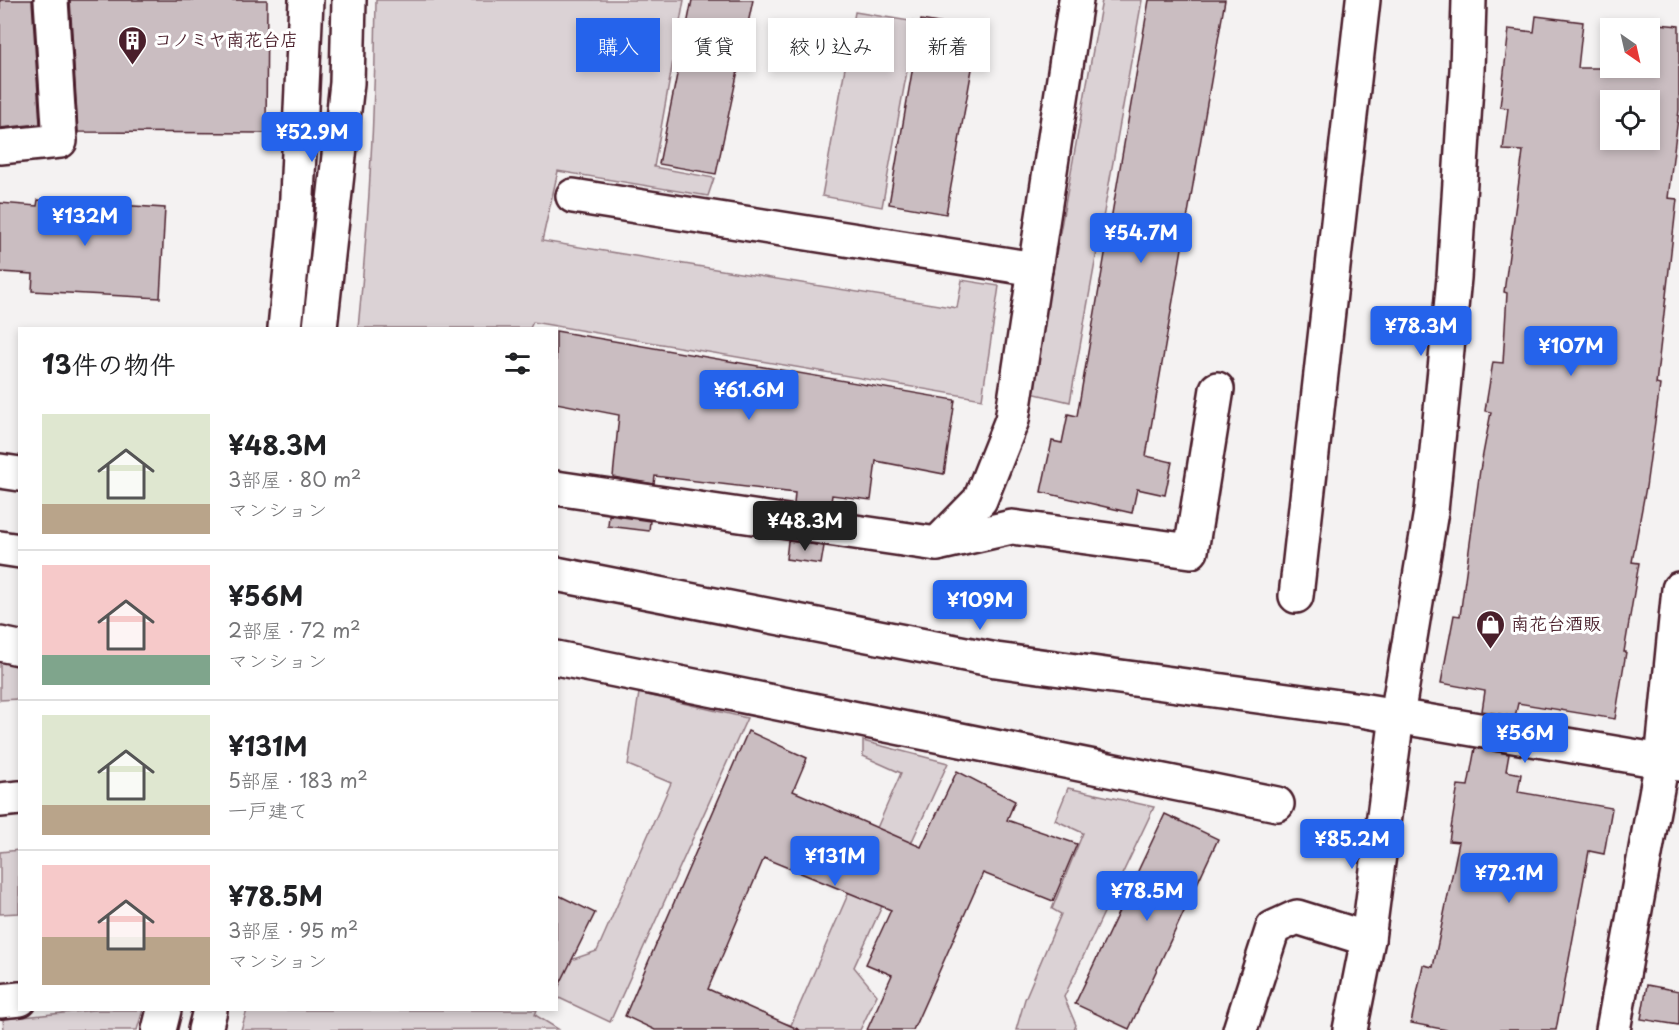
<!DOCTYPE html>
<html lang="ja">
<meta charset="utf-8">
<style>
:root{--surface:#fff;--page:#f6f6f6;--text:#202124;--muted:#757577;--line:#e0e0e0;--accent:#2563eb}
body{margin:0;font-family:"Playpen Sans","Klee One",sans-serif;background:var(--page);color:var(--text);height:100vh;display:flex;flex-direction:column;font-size:22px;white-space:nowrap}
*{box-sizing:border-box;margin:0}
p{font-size:20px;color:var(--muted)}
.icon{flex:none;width:33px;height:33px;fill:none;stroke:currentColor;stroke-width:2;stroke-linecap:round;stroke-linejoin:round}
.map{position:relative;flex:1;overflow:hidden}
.side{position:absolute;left:18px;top:327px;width:540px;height:684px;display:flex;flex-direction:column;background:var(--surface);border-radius:0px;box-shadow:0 3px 9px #0003}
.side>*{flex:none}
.banner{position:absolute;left:576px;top:18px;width:570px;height:54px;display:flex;gap:12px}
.needle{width:39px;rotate:146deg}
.controls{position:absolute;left:1600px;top:18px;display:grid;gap:12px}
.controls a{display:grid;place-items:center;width:60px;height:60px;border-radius:0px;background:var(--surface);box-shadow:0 3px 9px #0003;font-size:30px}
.price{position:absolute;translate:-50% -51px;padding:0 14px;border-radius:6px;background:var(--accent);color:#fff;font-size:20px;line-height:39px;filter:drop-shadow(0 2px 3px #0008)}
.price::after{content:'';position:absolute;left:50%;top:36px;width:18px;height:14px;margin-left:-9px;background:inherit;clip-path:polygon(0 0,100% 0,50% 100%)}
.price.active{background:#222;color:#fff}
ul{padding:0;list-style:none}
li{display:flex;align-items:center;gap:18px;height:150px;padding:0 24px}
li+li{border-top:2px solid var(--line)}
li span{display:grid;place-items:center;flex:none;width:168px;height:120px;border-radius:0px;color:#555}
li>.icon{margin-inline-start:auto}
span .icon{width:72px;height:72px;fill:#fffc;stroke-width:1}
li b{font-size:26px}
h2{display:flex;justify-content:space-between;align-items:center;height:72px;padding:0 24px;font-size:26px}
.chip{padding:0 21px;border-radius:0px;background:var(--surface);box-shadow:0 3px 9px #0003;font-size:21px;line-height:54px}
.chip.active{background:var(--accent);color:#fff}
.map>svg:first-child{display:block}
.green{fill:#dbd2d5;stroke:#927880;stroke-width:1.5}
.building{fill:#cabdc1;stroke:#4a1f2b;stroke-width:1.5;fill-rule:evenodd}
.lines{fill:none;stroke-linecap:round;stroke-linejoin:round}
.minor-casing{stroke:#4a1f2b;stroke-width:38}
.minor{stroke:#fff;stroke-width:33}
.labels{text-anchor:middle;stroke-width:6;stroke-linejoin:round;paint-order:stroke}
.poi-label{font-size:18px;font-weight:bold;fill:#4a1f2b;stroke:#fff;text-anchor:start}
</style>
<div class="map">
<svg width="1679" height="1030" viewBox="0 0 1679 1030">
<rect width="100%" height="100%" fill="#f4f2f2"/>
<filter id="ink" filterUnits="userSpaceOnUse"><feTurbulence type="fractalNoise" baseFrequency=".0167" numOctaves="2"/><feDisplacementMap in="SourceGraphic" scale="12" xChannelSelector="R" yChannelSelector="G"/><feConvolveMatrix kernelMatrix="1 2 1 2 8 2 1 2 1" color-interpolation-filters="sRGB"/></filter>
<g filter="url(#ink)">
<g class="green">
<path d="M 376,0 L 684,0 L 654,167 L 714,178 L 708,196 L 558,171 L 542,241 L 957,308 L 962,280 L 999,286 L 982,399 L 533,322 L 530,328 L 358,328 C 369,219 375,110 376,0 Z"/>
<path d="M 1102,0 L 1142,0 L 1070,402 L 1031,393 Z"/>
<path d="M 855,12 L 916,22 L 882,207 L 822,196 Z"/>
<path d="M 0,659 L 19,662 L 19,699 L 0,700 Z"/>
<path d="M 639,693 L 747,718 L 610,1022 L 557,997 L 557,971 L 568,961 L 597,951 L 671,783 L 628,765 Z"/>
<path d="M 863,741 L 948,763 L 854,967 L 877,995 L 860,1030 L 772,1030 L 776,1021 L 791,1025 L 901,773 L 863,756 Z"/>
<path d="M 1068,788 L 1154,807 L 1064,997 L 1076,1025 L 1074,1030 L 1016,1030 L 1025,999 L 1061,914 L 1052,909 L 1083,833 L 1055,820 Z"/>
<path d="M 19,850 L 19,913 L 0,914 L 0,852 Z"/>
<path d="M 93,1010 L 143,1010 L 137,1030 L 4,1030 L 3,1019 Z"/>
<path d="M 247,1010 L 537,1010 L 535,1015 L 558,1029 L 241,1030 Z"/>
</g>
<g class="building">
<path d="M 0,0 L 32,0 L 40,124 L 0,128 Z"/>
<path d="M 70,0 L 267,0 L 266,133 L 78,132 Z"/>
<path d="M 692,0 L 753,0 L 716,174 L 659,164 Z"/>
<path d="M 1149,0 L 1225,0 L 1146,456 L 1172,462 L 1165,495 L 1137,489 L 1132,513 L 1041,492 L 1052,441 L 1062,443 L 1068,414 L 1077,416 Z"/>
<path d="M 1536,16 L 1583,22 L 1578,68 L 1650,68 L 1648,23 L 1679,26 L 1679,110 L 1668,198 L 1677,199 L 1656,384 L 1660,385 L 1646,487 L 1632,562 L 1639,563 L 1624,652 L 1626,652 L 1615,719 L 1518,703 L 1515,717 L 1482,711 L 1485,691 L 1441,683 L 1454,615 L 1460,616 L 1480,470 L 1491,412 L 1485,411 L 1493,362 L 1503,363 L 1507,293 L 1504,292 L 1523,151 L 1503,150 L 1508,108 L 1500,107 L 1509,29 L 1534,32 ZM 1611,100 L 1650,100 L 1650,140 L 1611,140 Z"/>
<path d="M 921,20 L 979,30 L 946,214 L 889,204 Z"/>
<path d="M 38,200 L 165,208 L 160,298 L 32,291 L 33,274 L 0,272 L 0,203 L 37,206 Z"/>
<path d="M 556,331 L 955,400 L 944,474 L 876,461 L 871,500 L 832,495 L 830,509 L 794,504 L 795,493 L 655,476 L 654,484 L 613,477 L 619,415 L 556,403 Z"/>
<path d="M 609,515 L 650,521 L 649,531 L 608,526 Z"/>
<path d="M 788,541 L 824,546 L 821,564 L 786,559 Z"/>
<path d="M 748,731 L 807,758 L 793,791 L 921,847 L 957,771 L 1015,801 L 1007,820 L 1077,844 L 1053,901 L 983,873 L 913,1030 L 867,1030 L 892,975 L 866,964 L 891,910 L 764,858 L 708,989 L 800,1030 L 655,1030 L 625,1016 Z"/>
<path d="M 1475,748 L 1509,754 L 1506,771 L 1521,774 L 1518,792 L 1612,808 L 1604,854 L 1589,851 L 1556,1030 L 1447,1030 L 1411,1023 L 1423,965 L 1433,967 L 1459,842 L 1449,841 L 1458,785 L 1468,786 Z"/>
<path d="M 1165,814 L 1218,839 L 1129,1029 L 1075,1004 Z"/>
<path d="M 556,894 L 595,913 L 556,992 Z"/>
<path d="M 1647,985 L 1679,991 L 1679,1025 L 1641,1019 Z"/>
</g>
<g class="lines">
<defs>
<g id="minor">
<path d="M 0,147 L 60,141 L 51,0"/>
<path d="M 573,196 L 1035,269"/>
<path d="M 285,328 L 296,218 L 306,0"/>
<path d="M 320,328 L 347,83 L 349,0"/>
<path d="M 0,471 L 20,474"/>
<path d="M 556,488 L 937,544 L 1012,527 L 1191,551 L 1217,389"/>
<path d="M 937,544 L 980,500 L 1012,420 L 1076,0"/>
<path d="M 0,548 L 20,551"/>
<path d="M 556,574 L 996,660 L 1361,710 L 1679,764"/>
<path d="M 1296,596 L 1363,0"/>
<path d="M 0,644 L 19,648"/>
<path d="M 556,658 L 1277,804"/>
<path d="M 0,800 L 20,798"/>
<path d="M 0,1001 L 20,999"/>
<path d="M 159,1030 L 164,1010"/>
<path d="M 205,1030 L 210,1010"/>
<path d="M 1240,1030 L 1273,928 L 1297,917 L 1368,939"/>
<path d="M 1350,1030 L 1368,939 L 1397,716 L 1431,511 L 1454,278 L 1467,70 L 1469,0"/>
<path d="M 1613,1030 L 1662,761 L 1679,589"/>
</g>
</defs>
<use href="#minor" class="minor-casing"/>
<use href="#minor" class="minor"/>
</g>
</g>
<defs>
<symbol id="building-pin" viewBox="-11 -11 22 30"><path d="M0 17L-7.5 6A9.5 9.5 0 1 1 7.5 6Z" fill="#4a1f2b" stroke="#fff"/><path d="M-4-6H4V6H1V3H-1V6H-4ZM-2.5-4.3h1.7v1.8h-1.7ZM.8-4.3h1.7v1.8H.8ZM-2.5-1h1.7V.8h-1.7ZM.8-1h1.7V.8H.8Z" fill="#fff"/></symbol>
<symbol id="shop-pin" viewBox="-11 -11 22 30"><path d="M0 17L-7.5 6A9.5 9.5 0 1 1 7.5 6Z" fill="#4a1f2b" stroke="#fff"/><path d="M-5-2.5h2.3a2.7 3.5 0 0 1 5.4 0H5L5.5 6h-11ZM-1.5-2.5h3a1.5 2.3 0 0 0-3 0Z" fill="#fff"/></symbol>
</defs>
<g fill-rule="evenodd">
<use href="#building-pin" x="116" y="24" width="33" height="45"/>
<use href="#shop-pin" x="1474" y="608" width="33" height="45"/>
</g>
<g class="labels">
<g class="poi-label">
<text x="154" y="46">コノミヤ南花台店</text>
<text x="1511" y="630">南花台酒販</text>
</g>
</g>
</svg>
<div class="controls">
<a><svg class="needle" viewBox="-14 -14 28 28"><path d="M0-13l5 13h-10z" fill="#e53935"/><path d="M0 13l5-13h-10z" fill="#757577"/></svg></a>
<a><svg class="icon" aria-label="locate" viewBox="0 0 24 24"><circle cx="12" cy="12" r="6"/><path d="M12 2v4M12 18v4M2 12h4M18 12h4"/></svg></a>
</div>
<b class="price" style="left:312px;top:163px">¥52.9M</b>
<b class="price" style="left:85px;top:247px">¥132M</b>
<b class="price" style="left:1141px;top:264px">¥54.7M</b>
<b class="price" style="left:1421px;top:357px">¥78.3M</b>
<b class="price" style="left:1571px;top:377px">¥107M</b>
<b class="price" style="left:749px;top:421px">¥61.6M</b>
<b class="price active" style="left:805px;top:552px">¥48.3M</b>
<b class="price" style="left:980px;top:631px">¥109M</b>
<b class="price" style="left:1525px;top:764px">¥56M</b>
<b class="price" style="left:1352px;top:870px">¥85.2M</b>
<b class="price" style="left:835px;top:887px">¥131M</b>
<b class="price" style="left:1509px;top:904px">¥72.1M</b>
<b class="price" style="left:1147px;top:922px">¥78.5M</b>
<div class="banner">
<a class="chip active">購入</a>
<a class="chip">賃貸</a>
<a class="chip">絞り込み</a>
<a class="chip">新着</a>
</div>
<section class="side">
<h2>13件の物件<svg class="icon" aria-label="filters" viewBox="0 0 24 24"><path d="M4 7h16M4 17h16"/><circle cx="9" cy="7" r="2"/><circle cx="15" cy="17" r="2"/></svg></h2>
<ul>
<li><span style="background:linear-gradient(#dfe7d0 75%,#b9a48a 0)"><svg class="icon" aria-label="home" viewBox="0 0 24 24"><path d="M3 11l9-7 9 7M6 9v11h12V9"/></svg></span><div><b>¥48.3M</b><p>3部屋 · 80 m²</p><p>マンション</p></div></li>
<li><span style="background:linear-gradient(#f6c9c9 75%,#7fa58c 0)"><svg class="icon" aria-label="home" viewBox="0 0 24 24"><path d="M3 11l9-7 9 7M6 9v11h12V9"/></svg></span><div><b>¥56M</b><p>2部屋 · 72 m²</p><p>マンション</p></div></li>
<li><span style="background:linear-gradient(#dfe7d0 75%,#b9a48a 0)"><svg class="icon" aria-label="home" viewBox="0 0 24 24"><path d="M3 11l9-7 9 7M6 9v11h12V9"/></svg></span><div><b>¥131M</b><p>5部屋 · 183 m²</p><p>一戸建て</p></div></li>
<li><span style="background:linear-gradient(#f6c9c9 60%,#b9a48a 0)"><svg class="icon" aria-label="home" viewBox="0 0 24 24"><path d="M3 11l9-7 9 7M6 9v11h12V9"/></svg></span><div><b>¥78.5M</b><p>3部屋 · 95 m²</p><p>マンション</p></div></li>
</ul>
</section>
</div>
